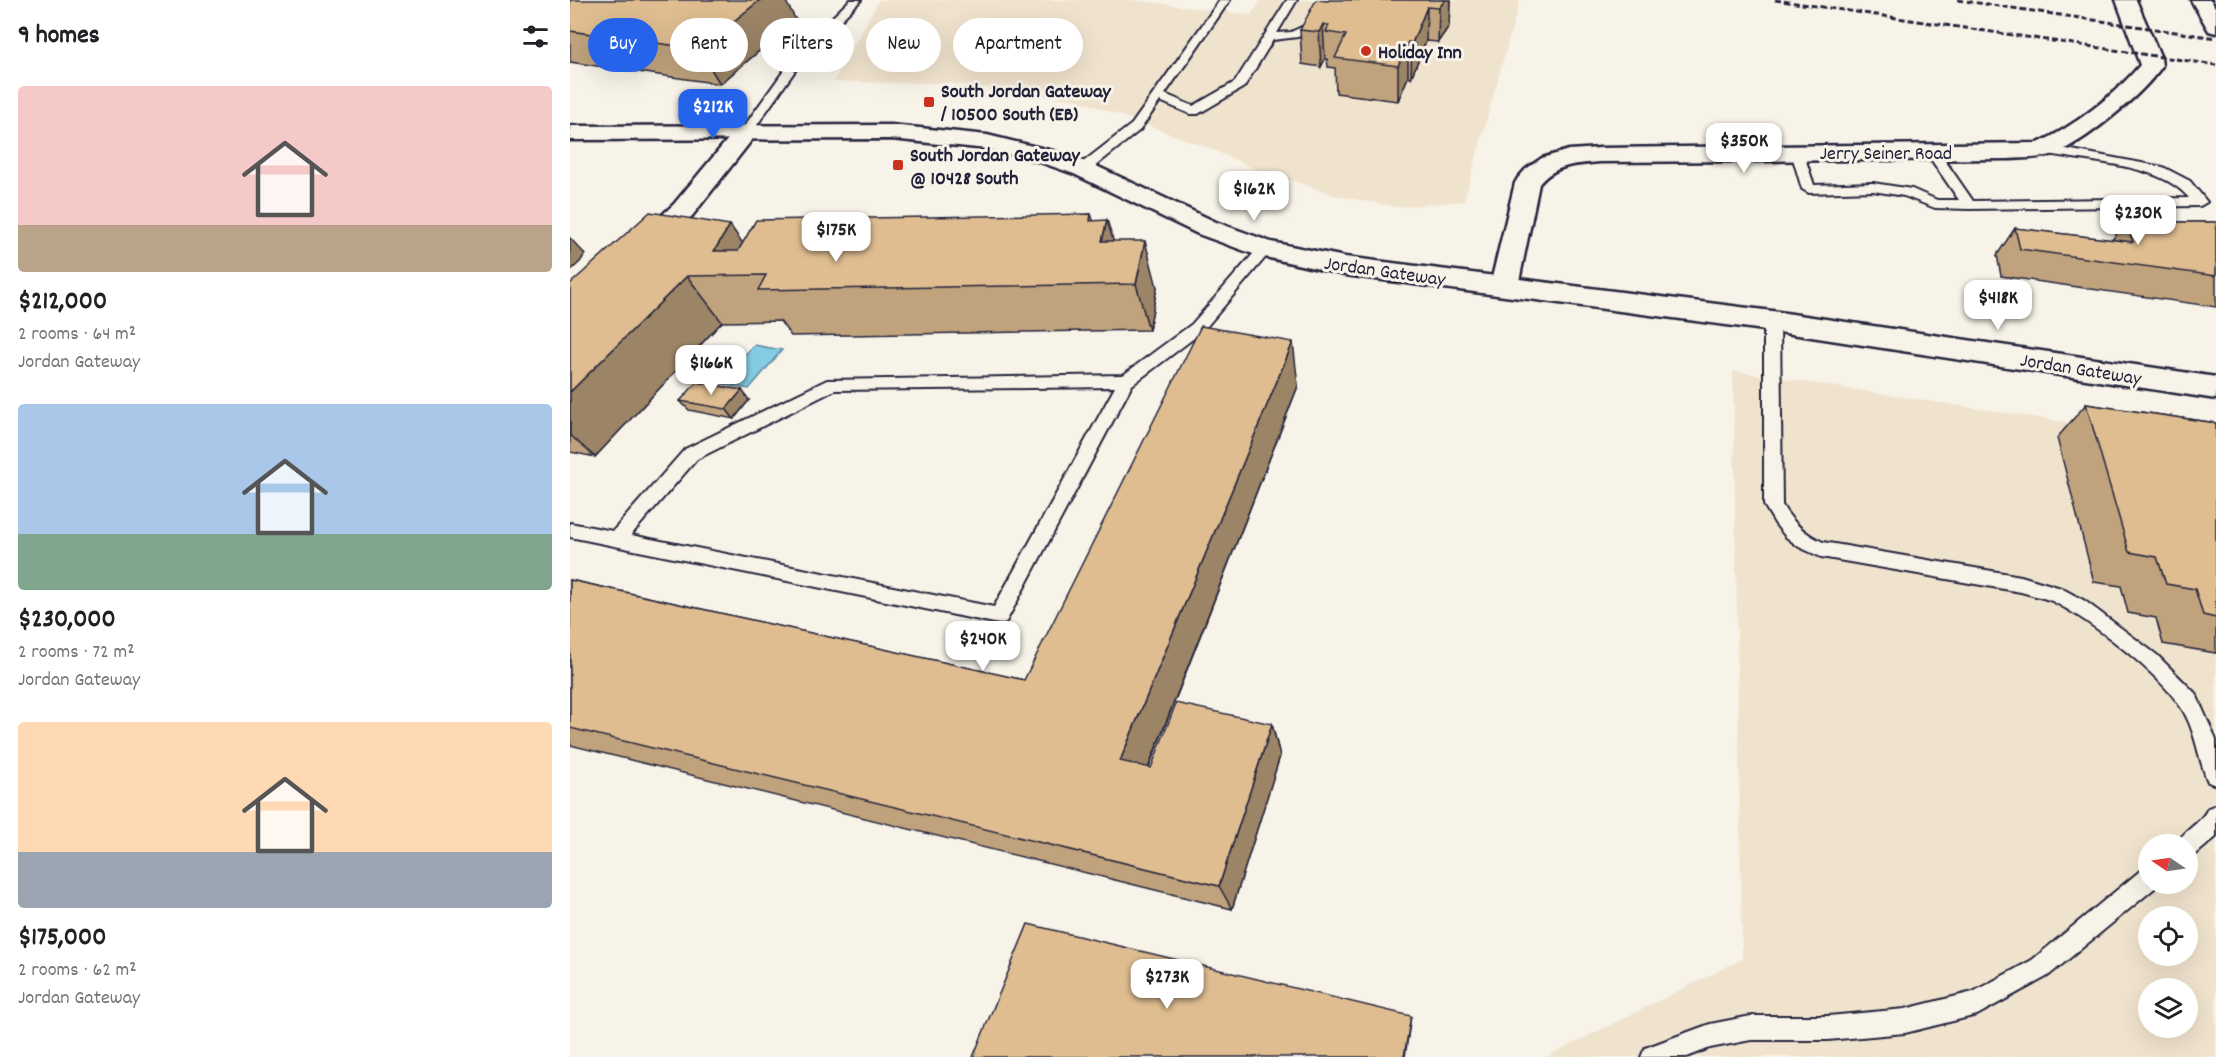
<!DOCTYPE html>
<meta charset="utf-8">
<style>
:root{--surface:#fff;--page:#f6f6f6;--text:#202124;--muted:#757577;--accent:#2563eb}
body{margin:0;font-family:Dekko,sans-serif;background:var(--page);color:var(--text);height:100vh;display:flex;flex-direction:column;font-size:22px;white-space:nowrap}
*{box-sizing:border-box;margin:0}
p{font-size:20px;color:var(--muted)}
.icon{flex:none;width:33px;height:33px;fill:none;stroke:currentColor;stroke-width:2;stroke-linecap:round;stroke-linejoin:round}
.map{position:relative;flex:1;overflow:hidden}
.drawer{display:flex;flex-direction:column;background:var(--surface);width:570px}
.drawer>*{flex:none}
.top-card{position:absolute;left:18px;top:18px;width:570px;height:54px;display:flex;gap:12px}
.needle{width:39px;rotate:283deg}
.controls{position:absolute;left:1568px;top:834px;display:grid;gap:12px}
.controls a{display:grid;place-items:center;width:60px;height:60px;border-radius:50%;background:var(--surface);box-shadow:0 6px 24px #0002;font-size:30px}
.price{position:absolute;translate:-50% -51px;padding:0 14px;border-radius:12px;background:#fff;color:#222;font-size:20px;line-height:39px;filter:drop-shadow(0 2px 3px #0008)}
.price::after{content:'';position:absolute;left:50%;top:36px;width:18px;height:14px;margin-left:-9px;background:inherit;clip-path:polygon(0 0,100% 0,50% 100%)}
.price.current{background:var(--accent);color:#fff}
ul{padding:0;list-style:none}
li{display:grid;align-content:center;gap:12px;height:318px;padding:0 18px}
li span{display:grid;place-items:center;height:186px;border-radius:6px;color:#555}
li>.icon{margin-inline-start:auto}
span .icon{width:108px;height:108px;fill:#fffc;stroke-width:1}
li b{font-size:26px}
h2{display:flex;justify-content:space-between;align-items:center;height:72px;padding:0 18px;font-size:26px}
.chip{padding:0 21px;border-radius:27px;background:var(--surface);box-shadow:0 6px 24px #0002;font-size:21px;line-height:54px}
.chip.current{background:var(--accent);color:#fff}
main{display:flex;flex:1;min-height:0}
.map>svg:first-child{display:block}
.built{fill:#f0e3ce;fill-rule:evenodd}
.water{fill:#83cce4;stroke:#5c88a0;stroke-width:1.5}
.lines{fill:none;stroke-linecap:round;stroke-linejoin:round}
.lane-casing{stroke:#22223b;stroke-width:4}
.street-casing{stroke:#22223b;stroke-width:5}
.secondary-casing{stroke:#22223b;stroke-width:5}
.primary-casing{stroke:#22223b;stroke-width:5}
.lane{fill:#f7f3e8;fill-rule:evenodd}
.street{fill:#f7f3e8;fill-rule:evenodd}
.secondary{fill:#f7f3e8;fill-rule:evenodd}
.primary{fill:#f7f3e8;fill-rule:evenodd}
.rail{stroke:#22223b;stroke-width:3;stroke-dasharray:6 3;stroke-linecap:butt}
.wall{fill:#c0a37d;stroke:#22223b;stroke-width:1.5}
.shaded-wall{fill:#9c8466;stroke:#22223b;stroke-width:1.5}
.building{fill:#dfbd91;stroke:#22223b;stroke-width:1.5}
.poi-dot{fill:#c8321e;stroke:#f7f3e8;stroke-width:2}
.labels{text-anchor:middle;stroke-width:6;stroke-linejoin:round;paint-order:stroke}
.far-poi-label{font-size:20px;font-weight:bold;fill:#22223b;stroke:#f7f3e8;text-anchor:start}
.far-street-label{font-size:20px;fill:#22223b;stroke:#f7f3e8}
</style>
<main>
<section class="drawer">
<h2>9 homes<svg class="icon" aria-label="filters" viewBox="0 0 24 24"><path d="M4 7h16M4 17h16"/><circle cx="9" cy="7" r="2"/><circle cx="15" cy="17" r="2"/></svg></h2>
<ul>
<li><span style="background:linear-gradient(#f6c9c9 75%,#b9a48a 0)"><svg class="icon" aria-label="home" viewBox="0 0 24 24"><path d="M3 11l9-7 9 7M6 9v11h12V9"/></svg></span><div><b>$212,000</b><p>2 rooms · 64 m²</p><p>Jordan Gateway</p></div></li>
<li><span style="background:linear-gradient(#a9c7e8 70%,#7fa58c 0)"><svg class="icon" aria-label="home" viewBox="0 0 24 24"><path d="M3 11l9-7 9 7M6 9v11h12V9"/></svg></span><div><b>$230,000</b><p>2 rooms · 72 m²</p><p>Jordan Gateway</p></div></li>
<li><span style="background:linear-gradient(#ffd9b3 70%,#9aa5b1 0)"><svg class="icon" aria-label="home" viewBox="0 0 24 24"><path d="M3 11l9-7 9 7M6 9v11h12V9"/></svg></span><div><b>$175,000</b><p>2 rooms · 62 m²</p><p>Jordan Gateway</p></div></li>
</ul>
</section>
<div class="map">
<svg width="1646" height="1057" viewBox="0 0 1646 1057">
<rect width="100%" height="100%" fill="#f7f3e8"/>
<filter id="ink" filterUnits="userSpaceOnUse"><feTurbulence type="fractalNoise" baseFrequency=".0167" numOctaves="2"/><feDisplacementMap in="SourceGraphic" scale="12" xChannelSelector="R" yChannelSelector="G"/><feConvolveMatrix kernelMatrix="1 2 1 2 8 2 1 2 1" color-interpolation-filters="sRGB"/></filter>
<g filter="url(#ink)">
<g class="built">
<path d="M 309,0 L 563,0 L 681,15 L 691,0 L 950,0 L 894,201 L 827,207 L 767,196 L 681,167 L 636,147 L 508,100 L 380,83 L 263,82 Z"/>
<path d="M 1163,371 L 1646,445 L 1646,1057 L 976,1057 L 1172,959 ZM 1578,844 L 1617,844 L 1617,884 L 1578,884 ZM 1578,916 L 1617,916 L 1617,956 L 1578,956 ZM 1578,988 L 1617,988 L 1617,1028 L 1578,1028 Z"/>
</g>
<path class="water" d="M 184,345 L 212,350 L 179,389 L 149,383 Z"/>
<g class="lines">
<defs>
<g id="lane">
<path d="M 280,0 L 291,0 L 236,55 L 180,135 L 172,135 L 170,132 L 228,51 Z"/>
<path d="M 650,0 L 660,0 L 595,94 L 623,106 L 665,82 L 717,0 L 727,0 L 707,33 L 721,32 L 740,23 L 746,26 L 728,37 L 703,40 L 674,87 L 628,114 L 620,114 L 590,101 L 570,130 L 518,172 L 508,172 L 506,169 L 508,166 L 562,124 Z"/>
<path d="M 1475,145 L 1593,167 L 1620,181 L 1637,202 L 1630,206 L 1399,209 L 1365,208 L 1334,196 L 1303,191 L 1239,193 L 1232,189 L 1221,152 L 1227,148 L 1232,149 L 1244,185 L 1303,183 L 1342,189 L 1367,200 L 1389,200 L 1356,152 L 1362,148 L 1367,149 L 1403,201 L 1619,198 C 1590,162 1515,163 1470,152 L 1469,149 Z"/>
<path d="M 695,244 L 702,249 L 700,252 L 632,332 L 562,385 L 436,622 L 429,624 L 0,537 L 0,523 L 43,531 L 115,449 L 257,380 L 553,375 L 622,324 L 690,246 ZM 545,387 L 424,607 L 61,535 L 127,459 L 265,390 Z"/>
<path d="M 1202,316 L 1210,321 L 1212,505 C 1222,522 1235,534 1253,542 L 1451,576 L 1491,588 L 1515,601 L 1587,655 L 1626,694 L 1646,740 L 1646,785 L 1638,782 C 1628,759 1626,731 1612,709 C 1590,673 1520,620 1482,601 C 1472,597 1461,595 1451,592 L 1251,557 L 1229,547 L 1216,537 L 1206,525 L 1194,505 L 1194,321 Z"/>
<path d="M 1646,805 L 1646,837 L 1625,855 L 1617,858 L 1617,844 L 1607,844 C 1612,831 1630,825 1638,808 Z"/>
<path d="M 1578,868 L 1578,884 L 1587,884 L 1586,887 L 1478,976 L 1407,1015 L 1335,1033 L 1258,1040 L 1181,1040 L 1140,1048 L 1117,1057 L 1071,1057 L 1075,1048 L 1140,1024 L 1181,1016 L 1258,1016 L 1335,1009 L 1403,992 L 1462,960 L 1570,871 Z"/>
</g>
<g id="street">
<path d="M 1546,0 L 1566,0 L 1591,58 L 1592,66 C 1573,94 1515,142 1484,154 C 1469,159 1453,158 1438,159 L 1030,162 C 1007,164 985,164 969,184 L 948,286 L 944,292 L 934,295 L 924,292 L 920,286 L 945,183 L 948,178 L 956,169 L 972,158 L 999,150 L 1030,148 L 1468,143 C 1502,128 1546,94 1570,65 Z"/>
<path d="M 176,125 L 184,127 L 188,132 L 122,216 L 83,252 L 74,254 L 65,252 L 61,246 L 65,240 L 104,204 L 168,127 Z"/>
</g>
<path id="secondary" d="M 321,125 L 417,135 L 483,151 L 522,164 L 646,222 L 701,242 L 775,257 L 1202,311 L 1646,377 L 1646,399 L 1202,331 L 775,275 L 686,255 L 628,234 L 504,174 L 467,161 L 417,149 L 321,139 L 0,140 L 0,126 Z"/>
<path id="primary" d="M 1621,0 L 1641,0 L 1646,9 L 1646,33 L 1639,31 Z"/>
</defs>
<use href="#lane" class="lane-casing"/>
<use href="#street" class="street-casing"/>
<use href="#secondary" class="secondary-casing"/>
<use href="#primary" class="primary-casing"/>
<use href="#lane" class="lane"/>
<use href="#street" class="street"/>
<use href="#secondary" class="secondary"/>
<use href="#primary" class="primary"/>
<g class="rail">
<path d="M 1205,0 L 1646,65"/>
<path d="M 1388,0 L 1646,38"/>
</g>
</g>
<g class="wall">
<path d="M 0,0 L 226,20 L 150,84 L 0,62 Z"/>
<path d="M 880,0 L 879,26 L 868,42 L 856,41 L 841,78 L 838,77 L 828,101 L 766,93 L 765,68 L 758,67 L 757,59 L 755,59 L 751,67 L 732,64 L 730,30 L 758,1 Z"/>
<path d="M 521,214 L 523,220 L 587,287 L 579,330 L 221,336 L 210,321 L 152,322 L 25,457 L 0,452 L 0,284 L 172,243 Z"/>
<path d="M 1556,222 L 1646,222 L 1646,307 L 1431,276 L 1427,255 L 1445,228 L 1542,240 Z"/>
<path d="M 728,386 L 579,767 L 581,768 L 702,724 L 710,756 L 662,909 L 0,745 L 0,580 L 454,680 Z"/>
<path d="M 179,400 L 164,419 L 119,410 L 110,401 Z"/>
<path d="M 1516,404 L 1646,423 L 1646,653 L 1593,644 L 1586,618 L 1558,613 L 1551,586 L 1524,582 L 1487,438 Z"/>
</g>
<g class="shaded-wall">
<path d="M 190,0 L 215,0 L 226,20 L 150,84 L 129,49 Z"/>
<path d="M 875,0 L 880,0 L 879,26 L 868,42 L 869,8 Z"/>
<path d="M 857,7 L 856,41 L 841,78 L 842,43 Z"/>
<path d="M 753,24 L 755,59 L 751,67 L 749,32 Z"/>
<path d="M 838,42 L 838,77 L 828,101 L 828,66 Z"/>
<path d="M 537,220 L 551,266 L 532,241 Z"/>
<path d="M 160,225 L 192,271 L 144,251 Z"/>
<path d="M 0,238 L 15,254 L 10,262 L 0,271 Z"/>
<path d="M 575,241 L 587,287 L 579,330 L 566,284 Z"/>
<path d="M 117,276 L 152,322 L 25,457 L 0,435 L 0,392 Z"/>
<path d="M 723,342 L 728,386 L 569,791 L 550,761 Z"/>
<path d="M 172,390 L 179,400 L 164,419 L 156,409 Z"/>
<path d="M 702,724 L 710,756 L 662,909 L 649,886 Z"/>
<path d="M 841,1016 L 835,1057 L 834,1057 Z"/>
</g>
<g class="building">
<path d="M 0,0 L 190,0 L 129,49 L 0,31 Z"/>
<path d="M 746,0 L 758,1 L 759,0 L 875,0 L 869,8 L 857,7 L 842,43 L 838,42 L 828,66 L 765,58 L 776,35 L 756,32 L 759,25 L 753,24 L 749,32 L 730,30 Z"/>
<path d="M 80,212 L 160,225 L 144,251 L 168,251 L 186,220 L 521,214 L 520,221 L 537,220 L 532,241 L 575,241 L 566,284 L 188,290 L 196,275 L 117,276 L 0,392 L 0,284 Z"/>
<path d="M 1556,222 L 1646,222 L 1646,276 L 1450,249 L 1445,228 L 1563,242 Z"/>
<path d="M 631,326 L 723,342 L 550,761 L 581,768 L 606,703 L 702,724 L 649,886 L 0,728 L 0,580 L 454,680 Z"/>
<path d="M 127,382 L 172,390 L 156,409 L 110,401 Z"/>
<path d="M 1516,404 L 1646,423 L 1646,618 L 1633,615 L 1625,589 L 1596,584 L 1587,557 L 1559,552 Z"/>
<path d="M 458,924 L 841,1016 L 834,1057 L 403,1057 Z"/>
</g>
</g>
<g class="poi-dot">
<circle cx="796" cy="51" r="6"/>
<rect x="353" y="96" width="12" height="12" rx="3"/>
<rect x="322" y="159" width="12" height="12" rx="3"/>
</g>
<g class="labels">
<g class="far-poi-label">
<text x="808" y="58">Holiday Inn</text>
<text x="371" y="97">South Jordan Gateway<tspan x="371" dy="23">/ 10500 South (EB)</tspan></text>
<text x="340" y="161">South Jordan Gateway<tspan x="340" dy="23">@ 10428 South</tspan></text>
</g>
<g class="far-street-label">
<text x="1316" y="159">Jerry Seiner Road</text>
<text transform="translate(815 270) rotate(8)" y="7">Jordan Gateway</text>
<text transform="translate(1511 368) rotate(9)" y="7">Jordan Gateway</text>
</g>
</g>
</svg>
<div class="controls">
<a><svg class="needle" viewBox="-14 -14 28 28"><path d="M0-13l5 13h-10z" fill="#e53935"/><path d="M0 13l5-13h-10z" fill="#757577"/></svg></a>
<a><svg class="icon" aria-label="locate" viewBox="0 0 24 24"><circle cx="12" cy="12" r="6"/><path d="M12 2v4M12 18v4M2 12h4M18 12h4"/></svg></a>
<a><svg class="icon" aria-label="layers" viewBox="0 0 24 24"><path d="M12 4l9 5-9 5-9-5zM3 14l9 5 9-5"/></svg></a>
</div>
<b class="price current" style="left:143px;top:140px">$212K</b>
<b class="price" style="left:1174px;top:174px">$350K</b>
<b class="price" style="left:684px;top:222px">$162K</b>
<b class="price" style="left:1568px;top:246px">$230K</b>
<b class="price" style="left:266px;top:263px">$175K</b>
<b class="price" style="left:1428px;top:331px">$418K</b>
<b class="price" style="left:141px;top:396px">$166K</b>
<b class="price" style="left:413px;top:672px">$240K</b>
<b class="price" style="left:597px;top:1010px">$273K</b>
<div class="top-card">
<a class="chip current">Buy</a>
<a class="chip">Rent</a>
<a class="chip">Filters</a>
<a class="chip">New</a>
<a class="chip">Apartment</a>
</div>
</div>
</main>
